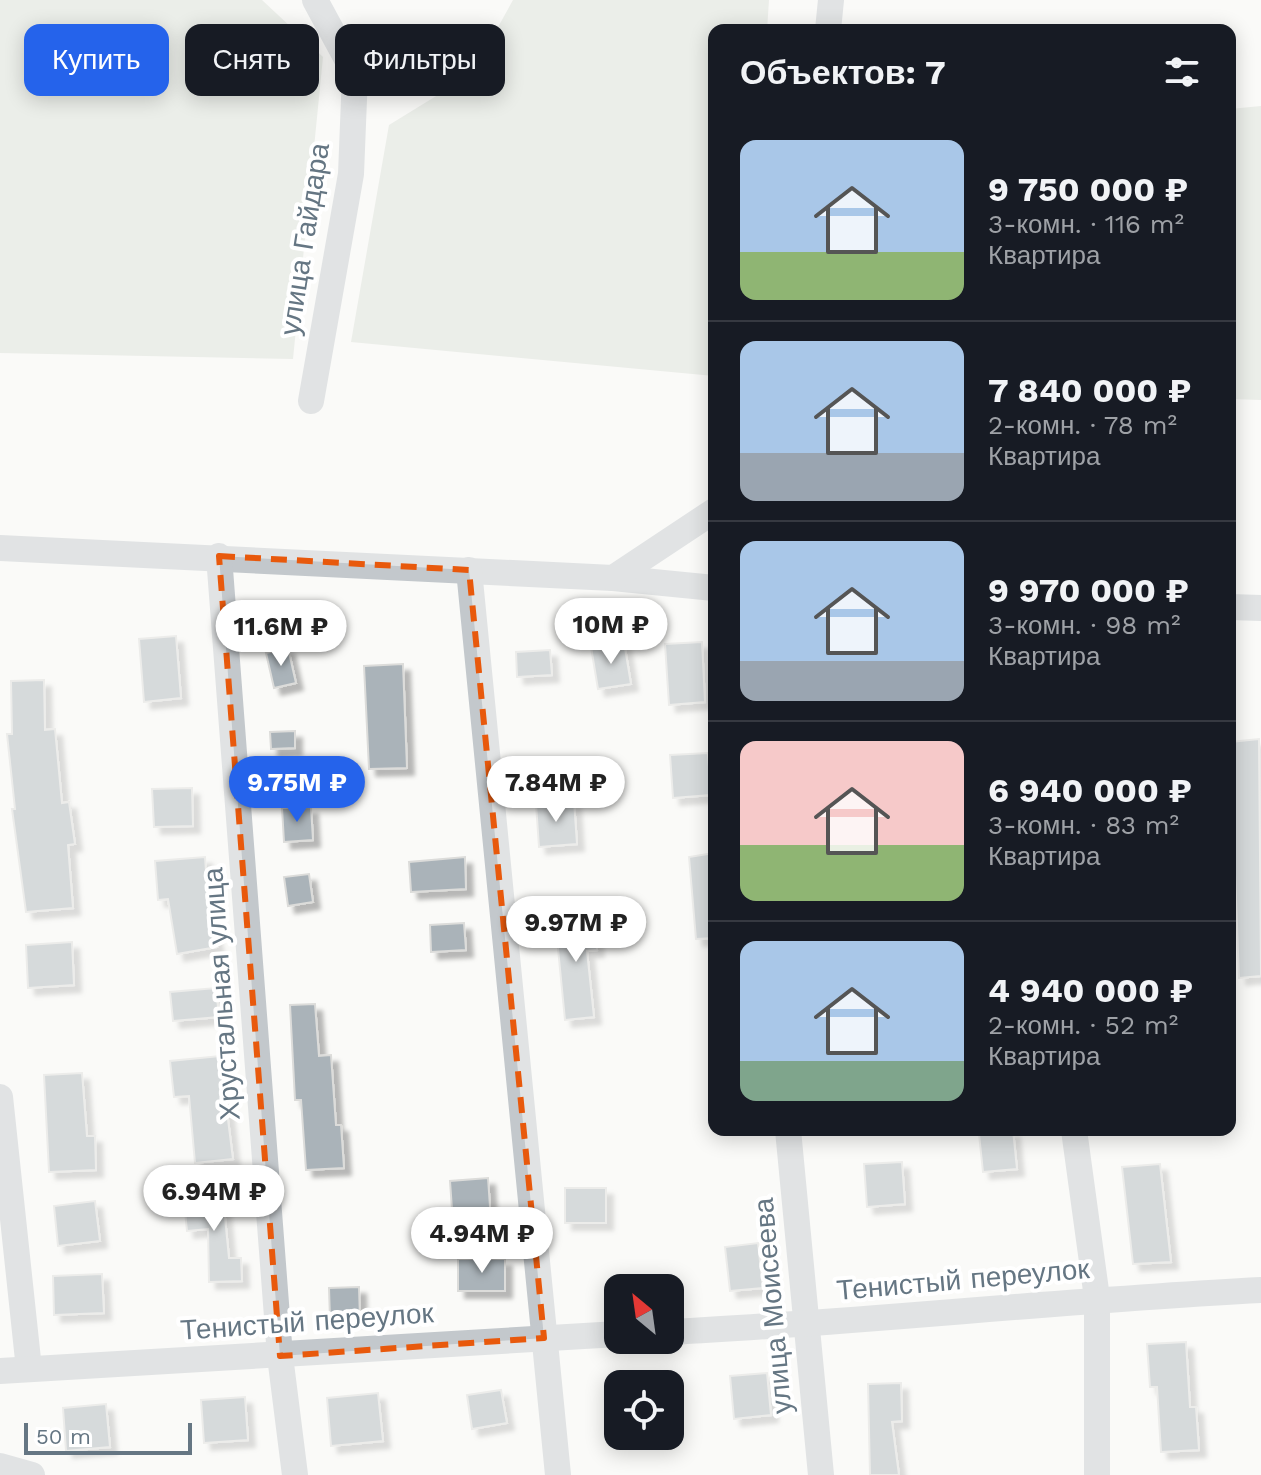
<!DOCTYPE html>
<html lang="ru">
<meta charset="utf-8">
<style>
:root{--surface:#171b24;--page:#20242c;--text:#f1f3f6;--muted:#9ea1a6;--line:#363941;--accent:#2563eb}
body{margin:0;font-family:"Work Sans",sans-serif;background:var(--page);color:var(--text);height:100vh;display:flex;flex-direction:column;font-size:30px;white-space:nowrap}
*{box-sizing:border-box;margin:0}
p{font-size:26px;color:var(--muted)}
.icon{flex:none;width:44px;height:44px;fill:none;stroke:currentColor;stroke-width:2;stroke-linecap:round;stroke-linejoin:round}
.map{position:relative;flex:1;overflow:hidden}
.side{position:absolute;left:708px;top:24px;width:528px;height:1112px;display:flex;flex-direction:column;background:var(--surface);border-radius:16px;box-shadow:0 4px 20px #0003}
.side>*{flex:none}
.guide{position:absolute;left:24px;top:24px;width:564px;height:72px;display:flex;gap:16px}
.needle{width:52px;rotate:331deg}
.tools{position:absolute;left:604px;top:1274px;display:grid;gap:16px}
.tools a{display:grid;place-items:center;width:80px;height:80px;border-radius:16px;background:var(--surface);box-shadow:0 4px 20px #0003;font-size:40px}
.scale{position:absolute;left:24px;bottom:20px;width:168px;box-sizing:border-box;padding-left:8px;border:4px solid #657683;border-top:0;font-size:22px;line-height:28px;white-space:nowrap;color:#657683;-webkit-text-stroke:6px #fff;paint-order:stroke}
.price{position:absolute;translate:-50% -68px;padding:0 18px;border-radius:28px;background:#fff;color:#222;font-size:26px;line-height:52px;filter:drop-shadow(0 2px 4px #0008)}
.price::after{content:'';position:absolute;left:50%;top:48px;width:24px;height:18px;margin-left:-12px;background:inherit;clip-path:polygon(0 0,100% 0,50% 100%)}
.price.active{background:var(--accent);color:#fff}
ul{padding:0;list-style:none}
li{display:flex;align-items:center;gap:24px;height:200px;padding:0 32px}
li+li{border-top:2px solid var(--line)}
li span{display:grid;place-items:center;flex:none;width:224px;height:160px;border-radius:16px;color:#555}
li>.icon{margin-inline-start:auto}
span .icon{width:96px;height:96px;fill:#fffc;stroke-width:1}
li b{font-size:34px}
h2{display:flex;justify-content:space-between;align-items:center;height:96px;padding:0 32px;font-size:34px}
.pill{padding:0 28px;border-radius:16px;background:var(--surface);box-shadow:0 4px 20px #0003;font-size:28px;line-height:72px}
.pill.active{background:var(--accent);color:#fff}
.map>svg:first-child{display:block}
.green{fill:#dadfd7}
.building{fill:#aab3b9;stroke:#dcdcda;stroke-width:2;filter:url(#shadow)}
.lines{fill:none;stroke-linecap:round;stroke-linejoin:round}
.minor{stroke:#c3c8cc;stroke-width:26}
.marked{fill:none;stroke:#e8590c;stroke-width:6;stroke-dasharray:16 10;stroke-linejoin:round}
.labels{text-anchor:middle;stroke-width:8;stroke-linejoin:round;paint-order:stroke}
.street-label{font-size:28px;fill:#657683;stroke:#fff}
</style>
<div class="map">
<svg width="1261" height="1475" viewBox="0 0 1261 1475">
<defs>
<filter id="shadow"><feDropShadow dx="7" dy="7" stdDeviation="2" flood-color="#0004"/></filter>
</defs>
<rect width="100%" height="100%" fill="#fafaf8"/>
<g class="green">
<path d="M 0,0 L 262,0 L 323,57 L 293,359 L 0,353 Z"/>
<path d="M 513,0 L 769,0 L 767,30 L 714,30 L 714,376 L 351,342 L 389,125 L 472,74 Z"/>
<path d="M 1261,106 L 1261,400 L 1230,399 L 1230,109 Z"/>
</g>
<g class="building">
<path d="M 176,636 L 181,698 L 144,702 L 139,639 Z"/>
<path d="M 624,642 L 631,684 L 598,689 L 591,647 Z"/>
<path d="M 702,642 L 705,702 L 669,705 L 665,644 Z"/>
<path d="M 288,648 L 296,683 L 274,688 L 266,653 Z"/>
<path d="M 550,650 L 552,675 L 517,677 L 516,652 Z"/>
<path d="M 403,664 L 407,768 L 369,769 L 364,666 Z"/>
<path d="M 44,680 L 45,730 L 55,729 L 62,803 L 69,802 L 75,844 L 68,845 L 73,908 L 26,912 L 12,809 L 15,809 L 7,734 L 12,734 L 11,681 Z"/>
<path d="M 295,731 L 295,748 L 271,749 L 270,732 Z"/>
<path d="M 1259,739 L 1261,976 L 1239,978 L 1230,742 Z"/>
<path d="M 708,753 L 711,795 L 673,798 L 670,755 Z"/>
<path d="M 192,788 L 193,826 L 154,827 L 152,789 Z"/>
<path d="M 574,801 L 577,844 L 539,847 L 536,804 Z"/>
<path d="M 311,807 L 313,840 L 284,842 L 282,808 Z"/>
<path d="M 714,853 L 714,938 L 696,939 L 689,857 Z"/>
<path d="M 205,857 L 209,913 L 217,947 L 177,954 L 168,899 L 158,900 L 155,861 Z"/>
<path d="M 465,857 L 466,889 L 411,892 L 409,862 Z"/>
<path d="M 309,874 L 313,902 L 288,906 L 284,877 Z"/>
<path d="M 594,915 L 597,950 L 587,951 L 594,1017 L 565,1020 L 555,918 Z"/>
<path d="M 464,923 L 466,950 L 431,952 L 430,925 Z"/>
<path d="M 72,942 L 74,985 L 28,988 L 26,945 Z"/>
<path d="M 216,988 L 219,1017 L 173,1021 L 170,992 Z"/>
<path d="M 315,1004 L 319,1056 L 331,1055 L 336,1125 L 341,1125 L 344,1168 L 306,1170 L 301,1100 L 295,1100 L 290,1005 Z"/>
<path d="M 220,1056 L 233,1159 L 195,1163 L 189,1096 L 174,1097 L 170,1061 Z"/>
<path d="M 82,1073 L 87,1136 L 95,1136 L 96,1170 L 49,1172 L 44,1075 Z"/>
<path d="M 1013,1130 L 1017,1169 L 983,1172 L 979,1134 Z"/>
<path d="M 902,1162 L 905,1204 L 867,1207 L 864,1164 Z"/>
<path d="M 1160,1164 L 1171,1262 L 1133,1264 L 1122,1167 Z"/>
<path d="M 221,1177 L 229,1258 L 241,1258 L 242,1281 L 209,1282 L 208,1229 L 187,1231 L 184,1201 L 208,1199 L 208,1178 Z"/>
<path d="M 488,1178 L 491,1221 L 453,1224 L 450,1181 Z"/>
<rect x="565" y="1188" width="41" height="35"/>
<path d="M 95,1201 L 100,1241 L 58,1246 L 54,1206 Z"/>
<path d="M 758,1243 L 763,1288 L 730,1291 L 725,1247 Z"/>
<rect x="458" y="1259" width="47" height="32"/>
<path d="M 102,1274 L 104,1313 L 54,1315 L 53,1276 Z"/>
<path d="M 359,1287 L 360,1318 L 330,1319 L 329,1288 Z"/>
<path d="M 1186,1342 L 1190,1407 L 1196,1407 L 1199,1450 L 1161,1452 L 1157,1387 L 1150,1387 L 1147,1344 Z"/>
<path d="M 767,1373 L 771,1415 L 734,1419 L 730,1376 Z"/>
<path d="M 901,1383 L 902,1421 L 892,1422 L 899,1475 L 870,1475 L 868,1384 Z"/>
<path d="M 501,1390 L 507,1423 L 472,1429 L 467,1395 Z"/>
<path d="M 378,1393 L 383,1441 L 331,1446 L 327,1398 Z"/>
<path d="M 245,1397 L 248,1440 L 204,1443 L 201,1400 Z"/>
<path d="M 106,1404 L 110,1447 L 66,1451 L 63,1408 Z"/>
</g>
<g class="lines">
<g class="minor">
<path d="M 828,30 L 831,0"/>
<path d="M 311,401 L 351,174 L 355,74 L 315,0"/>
<path d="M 0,548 L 613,578 L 714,588"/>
<path d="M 219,556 L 280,1356 L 295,1475"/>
<path d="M 469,570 L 558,1475"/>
<path d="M 613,578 L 714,511"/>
<path d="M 1230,607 L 1261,608"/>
<path d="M 0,1097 L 29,1369"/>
<path d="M 788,1130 L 821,1475"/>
<path d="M 1074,1130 L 1097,1298 L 1097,1475"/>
<path d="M 670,1332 C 867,1322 1064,1300 1261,1290"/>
<path d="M 0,1371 L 618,1334"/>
<path d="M 0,1466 L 32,1475"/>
</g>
</g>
<path d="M0 0H1261V1475H0ZM 219,556 L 469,570 L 544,1338 L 280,1356 Z" fill="#fafaf8" fill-opacity=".55" fill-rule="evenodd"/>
<path class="marked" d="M 219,556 L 469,570 L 544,1338 L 280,1356 Z"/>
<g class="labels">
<g class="street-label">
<text transform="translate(304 239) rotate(-81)" y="10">улица Гайдара</text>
<text transform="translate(221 994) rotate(-94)" y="10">Хрустальная улица</text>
<text transform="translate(963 1279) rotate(-5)" y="10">Тенистый переулок</text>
<text transform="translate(772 1306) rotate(-95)" y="10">улица Моисеева</text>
<text transform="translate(307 1321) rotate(-4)" y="10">Тенистый переулок</text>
</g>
</g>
</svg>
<div class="tools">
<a><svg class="needle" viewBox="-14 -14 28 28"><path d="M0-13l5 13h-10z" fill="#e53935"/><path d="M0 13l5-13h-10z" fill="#9ea1a6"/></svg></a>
<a><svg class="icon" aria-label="locate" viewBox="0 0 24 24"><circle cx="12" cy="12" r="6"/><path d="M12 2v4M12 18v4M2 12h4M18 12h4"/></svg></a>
</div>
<div class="scale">50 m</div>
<b class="price" style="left:611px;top:666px">10M ₽</b>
<b class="price" style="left:281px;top:668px">11.6M ₽</b>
<b class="price active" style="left:297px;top:824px">9.75M ₽</b>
<b class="price" style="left:556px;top:824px">7.84M ₽</b>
<b class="price" style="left:576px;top:964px">9.97M ₽</b>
<b class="price" style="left:214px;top:1233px">6.94M ₽</b>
<b class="price" style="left:482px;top:1275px">4.94M ₽</b>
<div class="guide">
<a class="pill active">Купить</a>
<a class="pill">Снять</a>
<a class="pill">Фильтры</a>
</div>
<section class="side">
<h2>Объектов: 7<svg class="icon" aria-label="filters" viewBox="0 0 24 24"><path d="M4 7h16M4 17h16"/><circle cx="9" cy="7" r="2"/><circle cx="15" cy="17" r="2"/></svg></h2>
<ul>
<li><span style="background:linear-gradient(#a9c7e8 70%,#8fb573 0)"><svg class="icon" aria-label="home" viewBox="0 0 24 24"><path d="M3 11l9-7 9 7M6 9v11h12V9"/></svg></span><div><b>9 750 000 ₽</b><p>3-комн. · 116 m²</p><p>Квартира</p></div></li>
<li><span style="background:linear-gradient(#a9c7e8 70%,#9aa5b1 0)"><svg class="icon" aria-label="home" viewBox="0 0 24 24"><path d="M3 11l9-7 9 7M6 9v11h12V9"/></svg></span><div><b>7 840 000 ₽</b><p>2-комн. · 78 m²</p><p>Квартира</p></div></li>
<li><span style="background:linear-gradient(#a9c7e8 75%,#9aa5b1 0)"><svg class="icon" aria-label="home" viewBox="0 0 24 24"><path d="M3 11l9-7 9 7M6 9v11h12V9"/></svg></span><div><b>9 970 000 ₽</b><p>3-комн. · 98 m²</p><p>Квартира</p></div></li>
<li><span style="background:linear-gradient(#f6c9c9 65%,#8fb573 0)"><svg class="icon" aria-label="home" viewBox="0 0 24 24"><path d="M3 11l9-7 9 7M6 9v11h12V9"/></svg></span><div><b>6 940 000 ₽</b><p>3-комн. · 83 m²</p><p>Квартира</p></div></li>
<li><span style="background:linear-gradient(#a9c7e8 75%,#7fa58c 0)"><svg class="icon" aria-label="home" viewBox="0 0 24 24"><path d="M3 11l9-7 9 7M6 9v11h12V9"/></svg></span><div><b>4 940 000 ₽</b><p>2-комн. · 52 m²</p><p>Квартира</p></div></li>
</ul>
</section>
</div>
